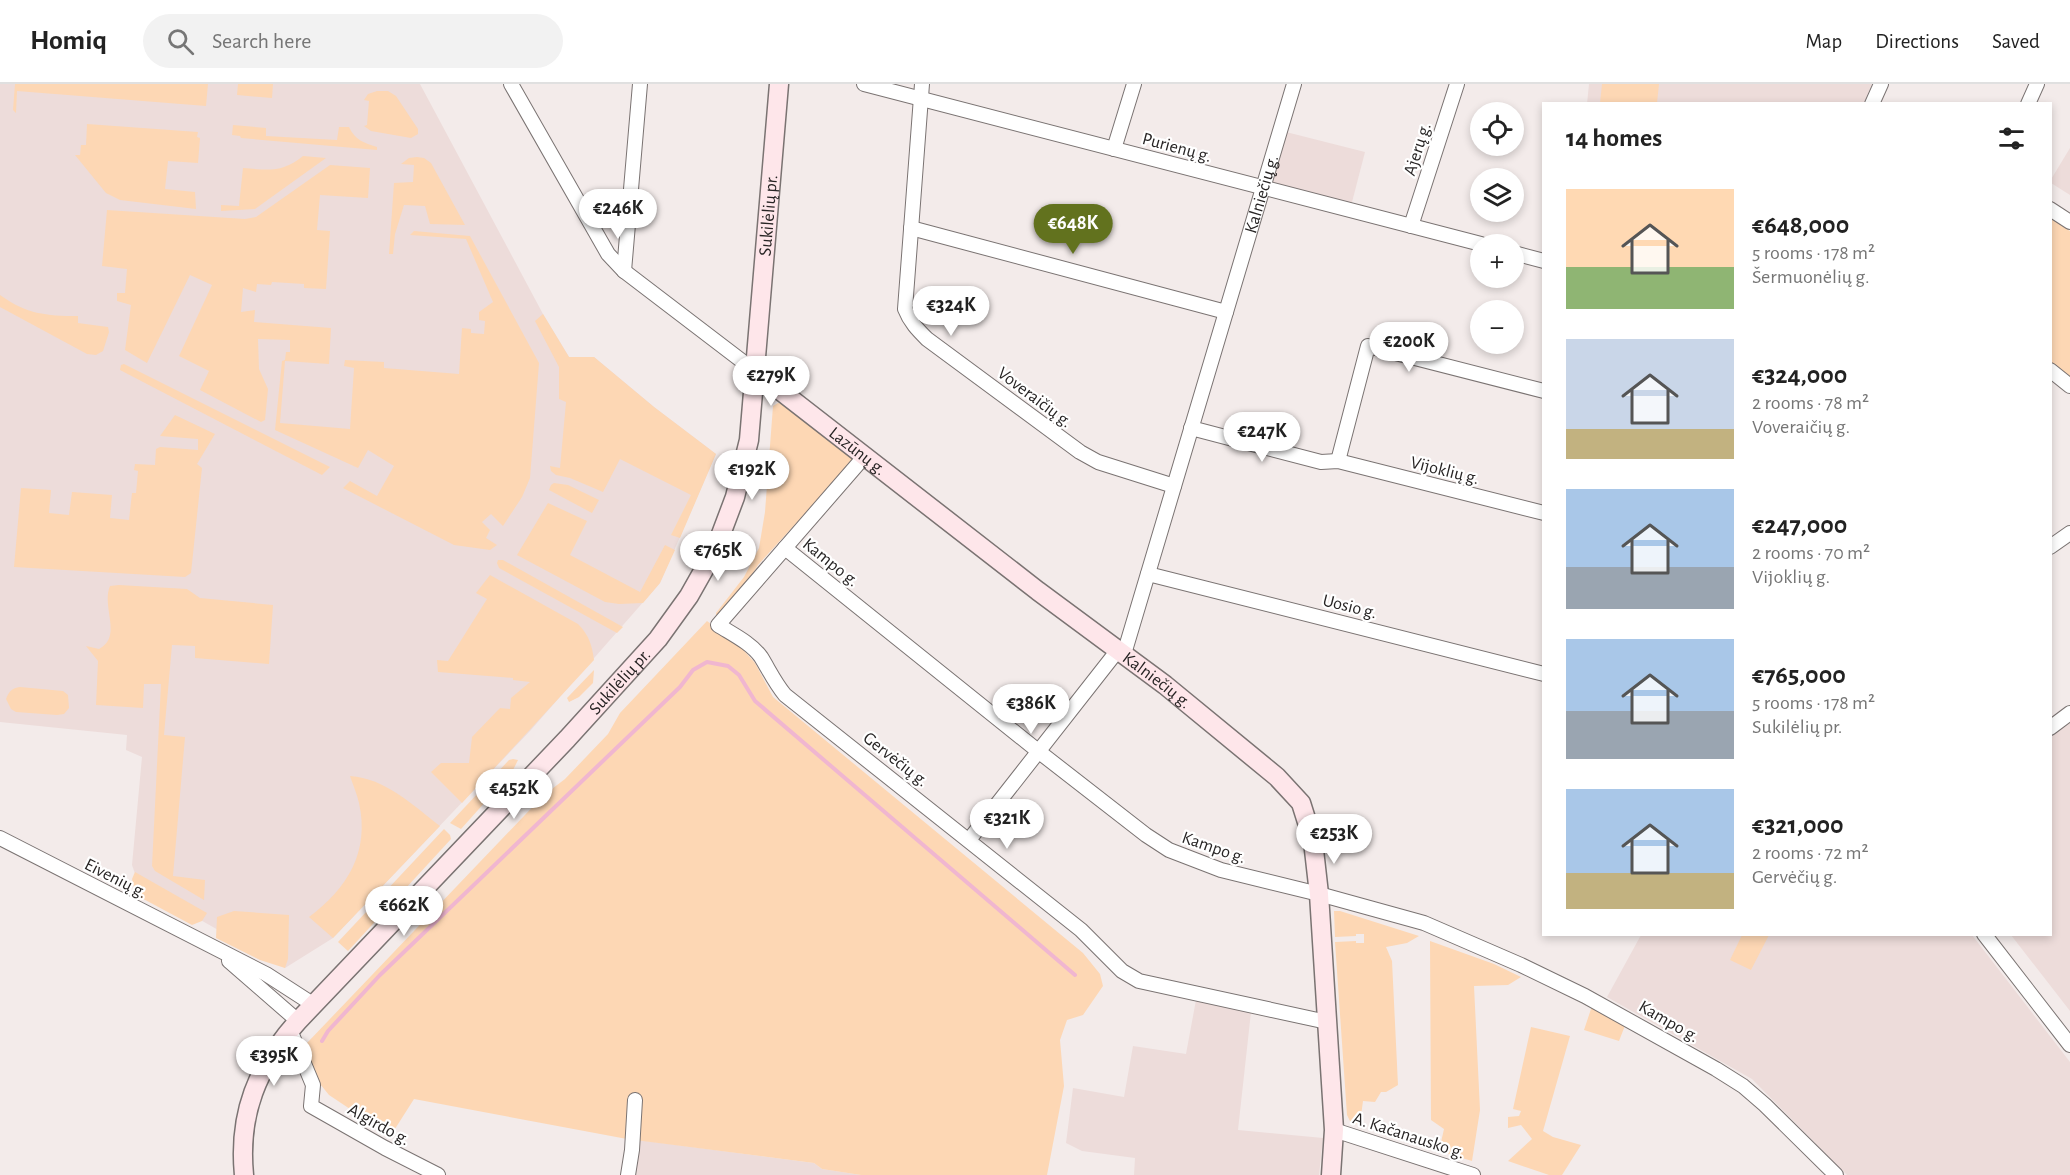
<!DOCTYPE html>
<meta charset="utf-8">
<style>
:root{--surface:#fff;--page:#f2f2f2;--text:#222;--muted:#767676;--line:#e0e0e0;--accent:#62721e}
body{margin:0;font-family:"Alegreya Sans",sans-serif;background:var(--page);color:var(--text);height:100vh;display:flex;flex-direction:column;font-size:22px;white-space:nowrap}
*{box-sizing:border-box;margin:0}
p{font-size:20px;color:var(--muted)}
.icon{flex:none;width:33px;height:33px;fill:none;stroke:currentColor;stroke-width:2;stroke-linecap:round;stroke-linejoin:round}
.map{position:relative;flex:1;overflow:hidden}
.sheet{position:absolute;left:1542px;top:18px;width:510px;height:834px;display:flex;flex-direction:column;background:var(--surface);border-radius:0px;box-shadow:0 3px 9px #0003}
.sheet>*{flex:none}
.controls{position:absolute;left:1470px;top:18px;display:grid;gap:12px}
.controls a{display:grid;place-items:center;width:54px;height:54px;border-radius:50%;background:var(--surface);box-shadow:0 3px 9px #0003;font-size:30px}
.price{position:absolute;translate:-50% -51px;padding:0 14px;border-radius:21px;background:#fff;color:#222;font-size:20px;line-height:39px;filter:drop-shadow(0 2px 3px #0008)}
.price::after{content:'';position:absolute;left:50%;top:36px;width:18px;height:14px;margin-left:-9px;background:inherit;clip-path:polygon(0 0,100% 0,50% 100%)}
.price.on{background:var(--accent);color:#fff}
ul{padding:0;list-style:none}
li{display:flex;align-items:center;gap:18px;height:150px;padding:0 24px}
li span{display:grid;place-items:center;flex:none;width:168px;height:120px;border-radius:0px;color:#555}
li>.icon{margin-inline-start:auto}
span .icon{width:72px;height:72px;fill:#fffc;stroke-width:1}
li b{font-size:26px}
h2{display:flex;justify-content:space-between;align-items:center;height:72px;padding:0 24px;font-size:26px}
header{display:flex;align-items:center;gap:36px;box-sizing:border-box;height:84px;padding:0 30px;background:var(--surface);border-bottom:2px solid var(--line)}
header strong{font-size:28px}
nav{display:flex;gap:33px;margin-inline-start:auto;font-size:21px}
.search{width:420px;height:54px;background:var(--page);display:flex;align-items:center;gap:15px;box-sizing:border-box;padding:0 21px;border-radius:33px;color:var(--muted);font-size:22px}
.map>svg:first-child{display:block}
.built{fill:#eddcda}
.green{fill:#fdd7b4}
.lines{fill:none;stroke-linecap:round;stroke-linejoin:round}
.stream{stroke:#f0b6d0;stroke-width:4}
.street-casing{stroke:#7a7372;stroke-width:16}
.secondary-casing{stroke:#7a7372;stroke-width:21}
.street{stroke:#fff;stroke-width:14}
.secondary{stroke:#fee6ea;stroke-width:18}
.labels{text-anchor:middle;stroke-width:4.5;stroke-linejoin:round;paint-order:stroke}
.street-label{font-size:18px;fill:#272424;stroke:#fff}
</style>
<header>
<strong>Homiq</strong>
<div class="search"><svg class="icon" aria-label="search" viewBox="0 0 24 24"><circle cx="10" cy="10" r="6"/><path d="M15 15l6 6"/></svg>Search here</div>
<nav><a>Map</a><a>Directions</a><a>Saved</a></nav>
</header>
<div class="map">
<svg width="2070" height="1091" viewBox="0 0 2070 1091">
<rect width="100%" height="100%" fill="#f3ebea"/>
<g class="built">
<path d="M 0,0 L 420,0 L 543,230 L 569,273 L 594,273 L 654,323 L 716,370 L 660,499 L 530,647 L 333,854 L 285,884 L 139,801 L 132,781 L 142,673 L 126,666 L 127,651 L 0,638 Z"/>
<path d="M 1589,0 L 1872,0 L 1864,19 L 1587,20 Z"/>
<path d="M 1286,48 L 1365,68 L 1351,122 L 1272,101 Z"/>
<path d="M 2070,64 L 2070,111 L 2051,99 L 2050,97 Z"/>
<path d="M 2070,638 L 2070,927 L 2011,851 L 2050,850 L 2051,653 Z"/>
<path d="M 1641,851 L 1972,851 L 2070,978 L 2070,1091 L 1847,1091 L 1752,995 L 1607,913 Z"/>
<path d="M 1196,916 L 1251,928 L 1238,1046 L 1323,1054 L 1319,1091 L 1134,1091 L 1135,1074 L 1082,1067 L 1066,1059 L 1073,1004 L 1124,1013 L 1133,962 L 1186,970 Z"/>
<path d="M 639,1056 L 814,1079 L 822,1085 L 861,1091 L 634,1091 Z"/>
</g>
<g class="green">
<path d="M 15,0 L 208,0 L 206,22 L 17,7 L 16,29 L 13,26 Z"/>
<path d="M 238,0 L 273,0 L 272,14 L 237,11 Z"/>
<path d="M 1602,0 L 1659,0 L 1657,19 L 1600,19 Z"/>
<path d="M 377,7 L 388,7 L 396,12 L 418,45 L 418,50 L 411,54 L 371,47 L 364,42 L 367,41 L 369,17 L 364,16 L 368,10 Z"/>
<path d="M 87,40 L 198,48 L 197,53 L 200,54 L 198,79 L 168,77 L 165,105 L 195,108 L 196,125 L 120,116 L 106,109 L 75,71 L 80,71 L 81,61 L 86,61 Z"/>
<path d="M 233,41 L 266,44 L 266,52 L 337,56 L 339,43 L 349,43 C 355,56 364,59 377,63 L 377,66 L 241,54 L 240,52 L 232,51 Z"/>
<path d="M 303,72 L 326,74 L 255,125 L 221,127 L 221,121 L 239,122 L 243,84 C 269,86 282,89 303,72 Z"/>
<path d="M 417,73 L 424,74 L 431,79 L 465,141 L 430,140 L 425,122 L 404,121 L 395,150 L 393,170 L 389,170 L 394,99 L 413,98 L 414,81 L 401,80 L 409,74 Z"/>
<path d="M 330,81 L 370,84 L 368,114 L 320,111 L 317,146 L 330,147 L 326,205 L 304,204 L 304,200 L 272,198 L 271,201 L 257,200 L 256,208 L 243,204 L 241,228 L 255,226 L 254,238 L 331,244 L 329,280 L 285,277 L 280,339 L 350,345 L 354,284 L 344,282 L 345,276 L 384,278 L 384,284 L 459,290 L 462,244 L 471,245 L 471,249 L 484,250 L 485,237 L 479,236 L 479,228 L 493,218 L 466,155 L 410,151 L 414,147 L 470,152 L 539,279 L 530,394 L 522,413 L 503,442 L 491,430 L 482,438 L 490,446 L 486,454 L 497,461 L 490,466 L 454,461 L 343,404 L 350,397 L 377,412 L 394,382 L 368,366 L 358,384 L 275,346 L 282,277 L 285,276 L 286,268 L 290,268 L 290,256 L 258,255 L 259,285 L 268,305 L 265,336 L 261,338 L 200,306 L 209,287 L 179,272 L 212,201 L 190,191 L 147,279 L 125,266 L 131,221 L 117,217 L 117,209 L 125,209 L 127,185 L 102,182 L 107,126 L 245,135 L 256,133 Z"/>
<path d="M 2050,134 L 2070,147 L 2070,295 L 2051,280 Z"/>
<path d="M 0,211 C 26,230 46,232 78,232 L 78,239 L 108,243 L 109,248 L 103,267 L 96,271 L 87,270 L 0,223 Z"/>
<path d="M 543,230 L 569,273 L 594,273 L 654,323 L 716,370 L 680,454 L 671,451 L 691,411 L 620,375 L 603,408 L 570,394 L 556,391 L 551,387 L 550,382 L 560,384 L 566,318 L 559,315 L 559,283 L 535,237 Z"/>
<path d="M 124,280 L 330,383 L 322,391 L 120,286 L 121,281 Z"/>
<path d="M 778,319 L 784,320 L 852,374 L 852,378 L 758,481 L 746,500 L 716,533 L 716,529 L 744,493 L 759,464 L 765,428 L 773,322 Z"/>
<path d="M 175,331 L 215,350 L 197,380 L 202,384 L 191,489 L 185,493 L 14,483 L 21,404 L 51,406 L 49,429 L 69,431 L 72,408 L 112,411 L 110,434 L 129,436 L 132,409 L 136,409 L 138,387 L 134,386 L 135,380 L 155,381 L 156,365 L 160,363 L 198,366 L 198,355 L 160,352 Z"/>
<path d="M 554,399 L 568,401 L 599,416 L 592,429 L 549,406 L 551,401 Z"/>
<path d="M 548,419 L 587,437 L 570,471 L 640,508 L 665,461 L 675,466 L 660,499 L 643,519 L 619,520 L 605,518 L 517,471 Z"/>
<path d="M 498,476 L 503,476 L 623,543 L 617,549 L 499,484 L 497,479 Z"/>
<path d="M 490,491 L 578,540 C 589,551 592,561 594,576 L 462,719 L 431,688 L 441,679 L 469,679 L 472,653 L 500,624 L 510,625 L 511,614 L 530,598 L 513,596 L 513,594 L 438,588 L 437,576 L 448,577 L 487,515 L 476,509 Z"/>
<path d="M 119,501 L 187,505 L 200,514 L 273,521 L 269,580 L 195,574 L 195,562 L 172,561 L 164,651 L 185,653 L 173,792 L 205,796 L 204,816 L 155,787 L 152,782 L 161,600 L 144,600 L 143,624 L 96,621 L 98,577 L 86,562 L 99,565 C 123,552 101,523 110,502 Z"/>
<path d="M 707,537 L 740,562 L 755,579 L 773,613 L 1083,869 L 1100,890 L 1103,902 L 1083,931 L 1067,936 L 1060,956 L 1064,1002 L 1047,1091 L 861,1091 L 822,1085 L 814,1079 L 627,1055 L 414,1015 L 393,1048 L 353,1027 L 329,1011 L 316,995 L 306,969 L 307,959 L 544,711 L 565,695 L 608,650 L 620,629 Z"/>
<path d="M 594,586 L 593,599 L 579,613 L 569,618 L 567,614 Z"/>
<path d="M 20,603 L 63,607 L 68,611 L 69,624 L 64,630 L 57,631 L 16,628 L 11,625 L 6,615 C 9,607 12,604 20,603 Z"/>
<path d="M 513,675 L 518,676 L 512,688 L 461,745 L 450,739 L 509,676 Z"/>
<path d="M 350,692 C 385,694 414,722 440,742 L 333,854 L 309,833 C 347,805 370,768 359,719 C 357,710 353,701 350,692 Z"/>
<path d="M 444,745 L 450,751 L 451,755 L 348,867 L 338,858 Z"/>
<path d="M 135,788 L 207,829 L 202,837 L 192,841 L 136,811 L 132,795 Z"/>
<path d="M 234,827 L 289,831 L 288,875 L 285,884 L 260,876 L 216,854 L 217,833 Z"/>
<path d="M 1334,827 L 1340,827 L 1419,852 L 1407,859 L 1386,863 L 1392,877 L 1398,1001 L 1386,1008 L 1381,1008 L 1375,1018 L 1363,1017 L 1360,1039 L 1352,1041 L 1347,1031 L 1335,858 L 1356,857 L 1356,859 L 1364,859 L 1364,850 L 1356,850 L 1356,852 L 1335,853 Z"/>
<path d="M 1742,851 L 1769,851 L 1751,886 L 1730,876 Z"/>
<path d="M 1430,857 L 1494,880 L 1521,893 L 1508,901 L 1474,902 L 1480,1026 L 1472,1077 L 1439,1067 L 1444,1045 L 1431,1036 Z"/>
<path d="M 1592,922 L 1626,939 L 1619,957 L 1584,946 Z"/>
<path d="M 1531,943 L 1570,952 L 1543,1047 L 1553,1053 L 1581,1061 L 1562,1091 L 1549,1091 L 1508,1077 L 1532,1055 L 1521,1041 L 1508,1044 L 1508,1033 L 1519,1032 L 1521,1027 L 1513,1025 Z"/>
</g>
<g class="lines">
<path class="stream" d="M 322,957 L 328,947 L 380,891 L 680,603 L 693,586 L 707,578 L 728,582 L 739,591 L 755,617 L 1075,891"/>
<defs>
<g id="street">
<path d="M 511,0 L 608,170 L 624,187 L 755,287"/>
<path d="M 864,0 L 1481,160"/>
<path d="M 922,0 L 905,225 C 910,238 918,246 927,255 L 1080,368 L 1098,378 L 1174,402"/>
<path d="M 1872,20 L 1881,0"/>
<path d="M 2028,20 L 2037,0"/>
<path d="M 1114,65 L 1134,0"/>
<path d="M 2050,125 L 2070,138"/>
<path d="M 1411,142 L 1457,0"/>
<path d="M 911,144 L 1226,228"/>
<path d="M 1514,169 L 1544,177"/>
<path d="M 624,187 L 640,0"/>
<path d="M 2050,286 L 2070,302"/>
<path d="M 1191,344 L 1321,378 L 1338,377 L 1544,429"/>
<path d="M 864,373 L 718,541 C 732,550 751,559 761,573 C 769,586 775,599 785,611 L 1081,846 L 1122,887 L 1139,897 L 1327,938"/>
<path d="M 1338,377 L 1368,262 L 1544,307"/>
<path d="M 2050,463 L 2070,449"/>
<path d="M 785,464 L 1038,667 L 1146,751 L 1169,766 L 1221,786 L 1319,810 L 1424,839 L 1521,881 L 1585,912 L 1716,985 L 1743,1002 L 1765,1021 L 1836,1091"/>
<path d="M 1148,490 L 1544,590"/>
<path id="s1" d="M 1124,570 L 1294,0"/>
<path d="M 2050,644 L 2070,629"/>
<path d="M 0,754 L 266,890 L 314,921"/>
<path d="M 969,756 L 1118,566"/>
<path d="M 1984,850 L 2070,961"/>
<path d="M 229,877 L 298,937"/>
<path d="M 290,946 L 313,1001 L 311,1022 L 385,1064 L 438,1091"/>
<path d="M 1334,1046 L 1473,1091"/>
<path d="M 628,1091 L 632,1066 L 635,1016"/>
</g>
<g id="secondary">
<path id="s2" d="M 755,287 L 1038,507 L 1165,601 L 1277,693 L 1301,719 L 1313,757 L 1319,810 L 1334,1046 L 1331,1091"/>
<path id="s3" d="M 244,1091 C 238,1030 257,983 298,937 L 567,655 L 658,555 L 689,512 L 715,466 L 735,413 L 749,356 L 779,0"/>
</g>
</defs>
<use href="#street" class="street-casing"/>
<use href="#secondary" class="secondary-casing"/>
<use href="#street" class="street"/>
<use href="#secondary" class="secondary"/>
</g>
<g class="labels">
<g class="street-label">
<text transform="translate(1177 63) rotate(15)" y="6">Purienų g.</text>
<text transform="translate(1417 65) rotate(-72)" y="6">Ajerų g.</text>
<text dy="6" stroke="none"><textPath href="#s1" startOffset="480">Kalniečių g.</textPath></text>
<text dy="6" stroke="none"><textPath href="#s3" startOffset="1140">Sukilėlių pr.</textPath></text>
<text transform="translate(1035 313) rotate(37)" y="6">Voveraičių g.</text>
<text dy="6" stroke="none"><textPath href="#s2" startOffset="130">Lazūnų g.</textPath></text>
<text transform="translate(1445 386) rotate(14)" y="6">Vijoklių g.</text>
<text transform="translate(831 478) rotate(39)" y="6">Kampo g.</text>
<text transform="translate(1350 522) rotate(14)" y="6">Uosio g.</text>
<text dy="6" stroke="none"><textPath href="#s2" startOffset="507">Kalniečių g.</textPath></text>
<text dy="6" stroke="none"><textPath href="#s3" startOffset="636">Sukilėlių pr.</textPath></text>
<text transform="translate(896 675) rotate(38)" y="6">Gervėčių g.</text>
<text transform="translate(1214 763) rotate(19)" y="6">Kampo g.</text>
<text transform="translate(116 794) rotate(27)" y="6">Eivenių g.</text>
<text transform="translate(1669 937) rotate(30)" y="6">Kampo g.</text>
<text transform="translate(379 1040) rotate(29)" y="6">Algirdo g.</text>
<text transform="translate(1409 1051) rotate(18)" y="6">A. Kačanausko g.</text>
</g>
</g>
</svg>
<div class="controls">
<a><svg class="icon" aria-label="locate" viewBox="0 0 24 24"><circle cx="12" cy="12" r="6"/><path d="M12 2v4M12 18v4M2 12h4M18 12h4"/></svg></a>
<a><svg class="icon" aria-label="layers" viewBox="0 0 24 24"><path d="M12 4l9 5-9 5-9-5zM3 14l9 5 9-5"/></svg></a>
<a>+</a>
<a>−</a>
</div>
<b class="price" style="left:618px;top:156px">€246K</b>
<b class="price on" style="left:1073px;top:171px">€648K</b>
<b class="price" style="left:951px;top:253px">€324K</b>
<b class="price" style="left:1409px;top:289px">€200K</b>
<b class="price" style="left:771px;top:323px">€279K</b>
<b class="price" style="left:1262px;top:379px">€247K</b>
<b class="price" style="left:752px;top:417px">€192K</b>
<b class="price" style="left:718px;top:498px">€765K</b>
<b class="price" style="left:1031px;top:651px">€386K</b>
<b class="price" style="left:514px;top:736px">€452K</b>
<b class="price" style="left:1007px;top:766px">€321K</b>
<b class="price" style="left:1334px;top:781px">€253K</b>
<b class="price" style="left:404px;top:853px">€662K</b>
<b class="price" style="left:274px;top:1003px">€395K</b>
<section class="sheet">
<h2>14 homes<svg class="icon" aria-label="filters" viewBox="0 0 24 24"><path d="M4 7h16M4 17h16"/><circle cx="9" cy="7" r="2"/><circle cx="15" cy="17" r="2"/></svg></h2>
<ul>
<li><span style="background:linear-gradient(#ffd9b3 65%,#8fb573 0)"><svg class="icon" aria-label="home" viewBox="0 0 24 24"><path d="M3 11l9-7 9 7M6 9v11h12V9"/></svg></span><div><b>€648,000</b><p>5 rooms · 178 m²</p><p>Šermuonėlių g.</p></div></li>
<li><span style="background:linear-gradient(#c9d6e8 75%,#c2b280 0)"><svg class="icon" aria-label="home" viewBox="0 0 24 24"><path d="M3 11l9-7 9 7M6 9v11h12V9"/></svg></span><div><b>€324,000</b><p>2 rooms · 78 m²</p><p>Voveraičių g.</p></div></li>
<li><span style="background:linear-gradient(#a9c7e8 65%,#9aa5b1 0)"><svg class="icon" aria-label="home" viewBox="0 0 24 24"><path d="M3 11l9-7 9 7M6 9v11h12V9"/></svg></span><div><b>€247,000</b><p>2 rooms · 70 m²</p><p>Vijoklių g.</p></div></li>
<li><span style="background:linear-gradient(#a9c7e8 60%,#9aa5b1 0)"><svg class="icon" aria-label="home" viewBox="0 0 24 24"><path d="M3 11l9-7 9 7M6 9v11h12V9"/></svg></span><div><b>€765,000</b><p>5 rooms · 178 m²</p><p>Sukilėlių pr.</p></div></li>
<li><span style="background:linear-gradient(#a9c7e8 70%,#c2b280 0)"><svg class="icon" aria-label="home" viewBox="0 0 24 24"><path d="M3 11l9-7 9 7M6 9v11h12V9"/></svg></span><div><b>€321,000</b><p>2 rooms · 72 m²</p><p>Gervėčių g.</p></div></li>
</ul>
</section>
</div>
